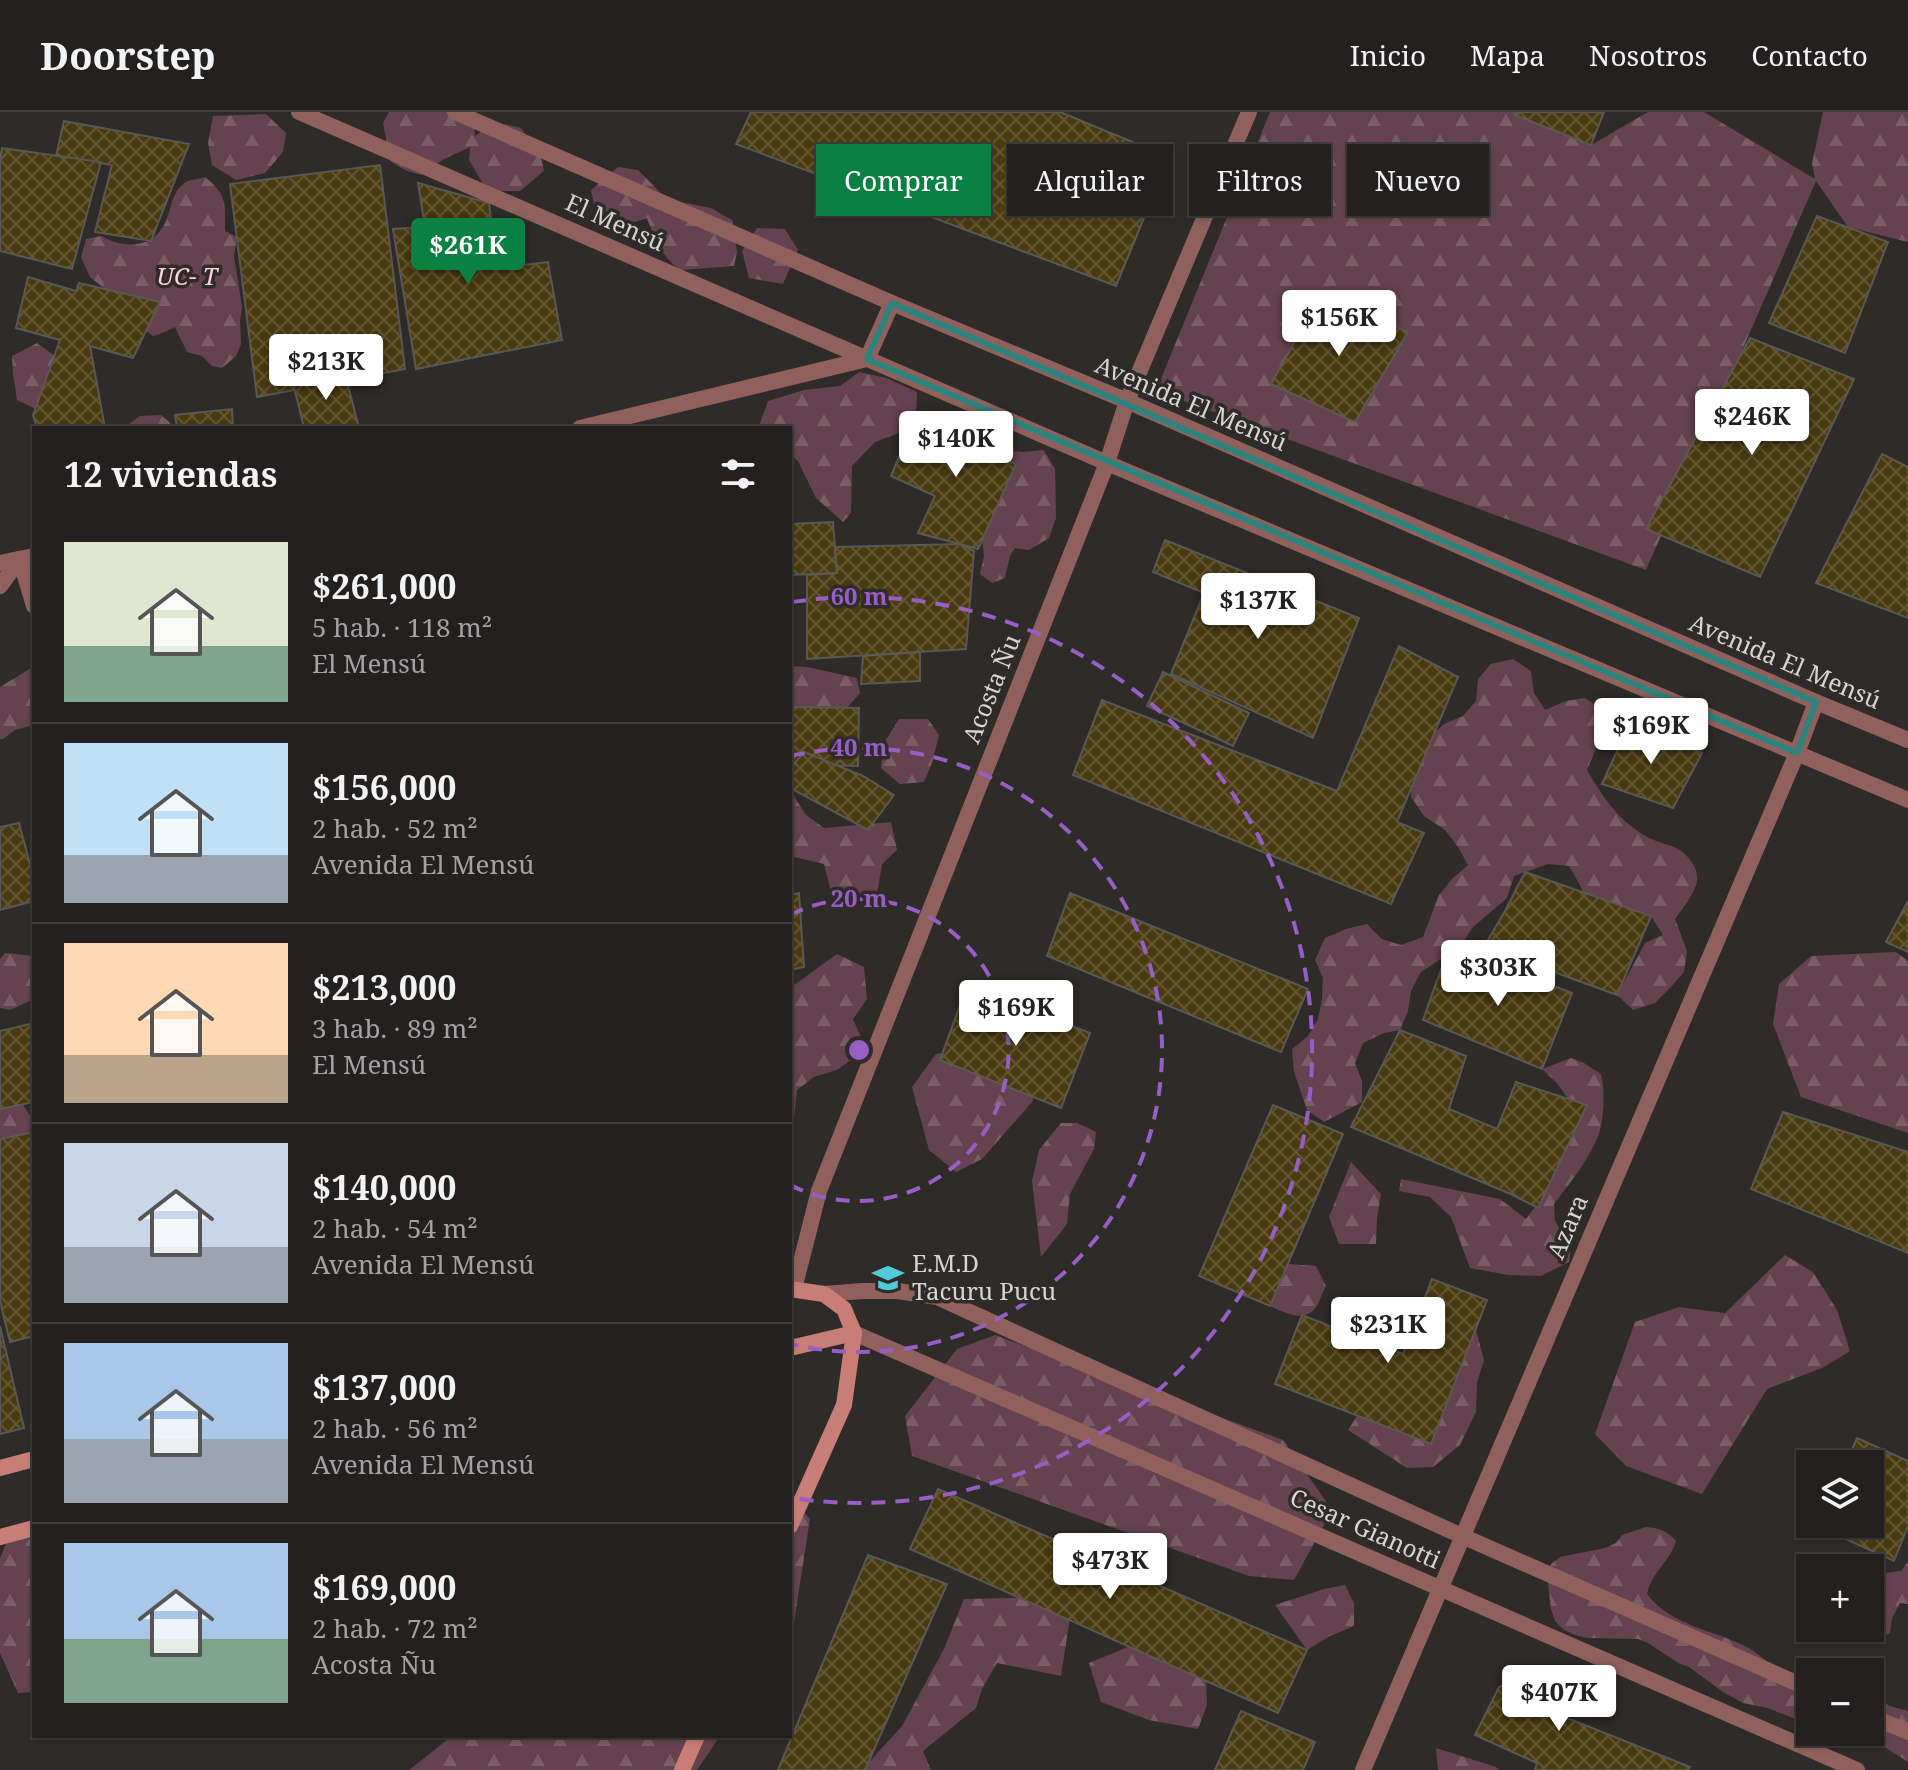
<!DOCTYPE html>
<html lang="es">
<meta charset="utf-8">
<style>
:root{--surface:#23201f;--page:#2b2828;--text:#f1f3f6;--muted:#a3a3a4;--line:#403e3d;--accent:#0b8043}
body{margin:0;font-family:"Noto Serif",serif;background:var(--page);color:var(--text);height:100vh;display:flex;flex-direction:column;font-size:30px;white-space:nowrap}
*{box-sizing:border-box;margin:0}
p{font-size:26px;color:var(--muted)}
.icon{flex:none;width:44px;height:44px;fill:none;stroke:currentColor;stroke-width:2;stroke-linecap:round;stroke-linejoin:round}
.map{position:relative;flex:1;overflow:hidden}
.details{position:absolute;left:32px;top:314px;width:760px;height:1312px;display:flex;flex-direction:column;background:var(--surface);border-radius:0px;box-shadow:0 2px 6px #0004,0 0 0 2px var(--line)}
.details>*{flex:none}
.guide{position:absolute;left:816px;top:32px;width:760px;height:72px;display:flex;gap:16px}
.tools{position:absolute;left:1796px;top:1338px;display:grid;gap:16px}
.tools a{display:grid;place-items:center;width:88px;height:88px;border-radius:0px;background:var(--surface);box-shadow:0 2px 6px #0004,0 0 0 2px var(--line);font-size:40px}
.price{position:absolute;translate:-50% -68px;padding:0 18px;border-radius:8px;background:#fff;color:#222;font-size:26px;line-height:52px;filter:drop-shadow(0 2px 4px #0008)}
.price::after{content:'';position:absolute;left:50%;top:48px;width:24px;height:18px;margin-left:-12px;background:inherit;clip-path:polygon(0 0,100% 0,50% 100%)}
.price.selected{background:var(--accent);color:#fff}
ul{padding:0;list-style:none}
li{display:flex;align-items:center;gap:24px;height:200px;padding:0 32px}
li+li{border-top:2px solid var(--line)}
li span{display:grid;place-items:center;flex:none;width:224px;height:160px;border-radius:0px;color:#555}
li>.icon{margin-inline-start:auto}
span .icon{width:96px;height:96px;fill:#fffc;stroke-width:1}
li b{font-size:34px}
h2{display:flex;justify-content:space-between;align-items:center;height:96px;padding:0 32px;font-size:34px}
.chip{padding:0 28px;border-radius:0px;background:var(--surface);box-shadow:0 2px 6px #0004,0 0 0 2px var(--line);font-size:28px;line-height:72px}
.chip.selected{background:var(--accent);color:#fff}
header{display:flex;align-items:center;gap:48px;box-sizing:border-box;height:112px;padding:0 40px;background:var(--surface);border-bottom:2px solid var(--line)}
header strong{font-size:38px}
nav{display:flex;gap:44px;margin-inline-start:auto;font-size:28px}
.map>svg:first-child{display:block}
.forest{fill:url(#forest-firs)}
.building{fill:url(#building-cross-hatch);stroke:#5a5854;stroke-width:2}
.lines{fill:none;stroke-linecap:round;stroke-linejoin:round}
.street{stroke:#90615c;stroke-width:16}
.secondary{stroke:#c87e77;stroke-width:16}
.marked{fill:none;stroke:#2d847d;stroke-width:6;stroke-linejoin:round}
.ring{fill:none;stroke:#975fc5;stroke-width:4;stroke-dasharray:14 10}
.labels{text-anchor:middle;stroke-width:7;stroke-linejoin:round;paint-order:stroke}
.street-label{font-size:24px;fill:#d7d5d3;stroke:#2f2b29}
.park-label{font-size:24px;font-style:italic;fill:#f7d3df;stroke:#2f2b29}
.poi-label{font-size:24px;fill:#d7d5d3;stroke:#2f2b29;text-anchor:start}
.centre{fill:#975fc5;stroke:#2f2b29;stroke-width:4}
.ring-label{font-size:24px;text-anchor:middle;font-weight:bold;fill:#975fc5;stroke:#2f2b29;stroke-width:7;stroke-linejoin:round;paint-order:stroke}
</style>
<header>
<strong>Doorstep</strong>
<nav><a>Inicio</a><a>Mapa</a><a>Nosotros</a><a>Contacto</a></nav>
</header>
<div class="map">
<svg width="1908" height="1658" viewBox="0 0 1908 1658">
<defs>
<pattern id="forest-firs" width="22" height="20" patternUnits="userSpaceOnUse" patternTransform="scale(2)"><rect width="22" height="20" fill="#65424f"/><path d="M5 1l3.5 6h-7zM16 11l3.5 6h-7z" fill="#7a5c67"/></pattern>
<pattern id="building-cross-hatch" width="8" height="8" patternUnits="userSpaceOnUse" patternTransform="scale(2)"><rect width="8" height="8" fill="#4a3a10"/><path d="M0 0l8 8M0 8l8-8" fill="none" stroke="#635632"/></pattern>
</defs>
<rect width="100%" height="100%" fill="#2f2b29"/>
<g class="forest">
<path d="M 389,0 L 472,0 L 475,24 L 494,10 L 521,16 L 541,44 L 544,59 L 520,79 L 493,79 L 482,70 L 469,48 L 470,35 L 442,48 L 422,63 L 407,59 L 391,50 L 383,11 Z"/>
<path d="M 1270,0 L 1518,0 L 1591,33 L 1648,0 L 1704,0 L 1815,67 L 1812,51 L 1823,0 L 1908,0 L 1908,130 L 1848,115 L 1816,69 L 1646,458 L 1156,279 Z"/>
<path d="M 266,2 L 286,21 L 283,40 L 265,61 L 236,68 L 212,53 L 208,31 L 213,4 Z"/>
<path d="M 618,55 L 638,58 L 661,81 L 661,100 L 681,90 L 711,96 L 732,108 L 737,140 L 734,154 L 682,158 C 663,149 655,125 647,107 L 648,106 L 635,110 L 612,108 L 594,92 L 591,78 Z"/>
<path d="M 205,65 C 228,84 225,91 225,119 L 237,125 L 234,144 L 242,195 L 240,209 L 241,232 L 236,244 L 222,256 L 212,254 L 202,244 L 187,240 L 175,215 L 165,220 L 153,224 L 134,210 L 106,178 L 90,165 L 81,145 L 86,127 L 101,124 C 124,137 154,137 166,109 C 172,95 171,80 186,70 C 191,67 200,67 205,65 Z"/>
<path d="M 757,116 L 785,117 L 798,138 L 783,172 L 749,166 L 742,139 Z"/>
<path d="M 37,231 L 58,246 L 42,300 L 17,288 L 13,262 L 12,244 Z"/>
<path d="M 859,260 L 886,266 L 917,280 L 916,304 L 904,319 L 875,330 L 852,354 L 851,401 L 843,410 L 816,386 L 798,349 L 790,342 L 790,316 L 759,316 L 759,314 L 768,289 L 804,278 L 840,274 Z"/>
<path d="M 161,303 L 176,316 L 127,316 L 128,313 L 140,304 Z"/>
<path d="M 989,336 L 1022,340 L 1044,338 L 1055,357 L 1056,406 L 1049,426 L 1029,438 L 1015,436 L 1010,444 L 1005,466 L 992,471 L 980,462 L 984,444 L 981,422 L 990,363 Z"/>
<path d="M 1513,547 L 1531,559 L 1534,581 L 1545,598 L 1566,589 L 1585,586 L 1602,597 L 1604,618 L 1587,658 C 1601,682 1615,704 1639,720 C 1650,728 1661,730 1674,735 C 1686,740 1699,755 1697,769 C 1695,782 1682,797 1675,807 L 1687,839 L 1684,860 L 1670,876 L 1655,891 L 1633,898 L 1617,883 L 1645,831 L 1663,823 L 1651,804 L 1631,796 L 1611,799 L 1588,792 L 1580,773 L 1569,754 L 1548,752 L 1514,764 L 1507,786 L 1472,816 L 1462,833 L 1421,860 L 1411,879 L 1408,899 L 1400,918 L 1384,921 L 1363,931 L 1355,951 L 1362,969 L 1362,990 L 1324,1010 L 1307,998 L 1294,960 L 1292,937 L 1308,924 L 1318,907 L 1322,887 L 1323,866 L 1315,848 L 1325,826 L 1346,817 L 1367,812 L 1382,827 L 1401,833 L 1423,825 L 1439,783 L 1452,767 L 1468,753 L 1458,735 L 1445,718 L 1424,704 L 1411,685 L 1411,665 L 1428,627 L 1444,612 L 1463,604 L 1476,589 L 1478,567 L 1491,552 Z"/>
<path d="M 790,554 L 807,555 L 857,566 L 860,581 L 847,596 L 792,595 L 790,599 Z"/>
<path d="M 31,556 L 34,556 L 34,613 L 15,618 L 3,627 L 0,627 L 0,575 Z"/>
<path d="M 899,607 L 928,607 L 939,623 L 932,651 L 924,670 L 900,672 L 881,656 L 884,631 Z"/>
<path d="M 790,678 L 806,703 L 824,716 L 891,710 L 897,738 L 882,752 L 877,782 L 831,780 L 824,752 L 790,744 Z"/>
<path d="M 1896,840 L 1908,849 L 1908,1021 L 1801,985 L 1773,912 L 1779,872 L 1811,844 Z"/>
<path d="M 5,841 L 34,844 L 34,887 L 10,898 L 0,896 L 0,847 Z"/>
<path d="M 837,842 L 864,855 L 867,887 L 853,907 L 866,937 L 837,958 L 814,965 L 797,978 L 793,1015 L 790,1018 L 790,876 Z"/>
<path d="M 979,933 L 1026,940 L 1033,989 L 982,1047 L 956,1060 L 929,1038 L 912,975 L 936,942 Z"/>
<path d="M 1571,946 L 1584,951 L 1601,962 C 1605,979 1604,1002 1600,1018 C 1594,1041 1568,1074 1554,1092 L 1555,1109 L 1571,1135 L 1569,1150 L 1541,1164 L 1509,1163 L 1470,1156 L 1451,1105 L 1430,1085 L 1399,1079 L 1401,1067 L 1500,1087 L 1526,1107 L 1546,1080 L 1586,994 L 1568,987 L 1557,971 L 1542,957 Z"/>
<path d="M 18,985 L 31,1005 L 29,1026 L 0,1045 L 0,986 Z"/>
<path d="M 1061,1011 L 1077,1011 L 1096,1020 L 1094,1037 L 1070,1082 L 1067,1112 L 1041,1145 L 1032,1069 L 1039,1038 Z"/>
<path d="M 1351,1050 L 1381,1082 L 1377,1107 L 1376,1132 L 1339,1132 L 1329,1105 Z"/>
<path d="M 1785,1143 L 1813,1160 L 1837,1198 L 1850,1239 L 1822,1256 L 1767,1277 L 1702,1382 L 1626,1354 L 1595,1322 L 1635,1210 L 1679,1195 L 1725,1201 Z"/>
<path d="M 1288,1152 L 1316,1154 L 1326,1174 C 1322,1181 1319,1192 1314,1198 C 1301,1210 1283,1200 1270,1194 L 1268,1172 Z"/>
<path d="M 1476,1218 L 1484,1248 L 1477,1271 L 1476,1300 L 1460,1333 L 1433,1355 L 1407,1356 L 1348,1318 L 1357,1304 L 1400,1320 L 1447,1278 L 1461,1258 L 1455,1230 Z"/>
<path d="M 995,1223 L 1283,1328 L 1332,1398 L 1294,1468 L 1249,1464 L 912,1344 L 905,1304 L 957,1237 Z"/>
<path d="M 790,1385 L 810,1407 L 793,1517 L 790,1522 Z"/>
<path d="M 1646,1415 C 1660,1416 1667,1419 1676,1429 C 1670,1450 1652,1459 1647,1482 C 1671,1514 1714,1518 1747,1535 C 1758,1541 1767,1551 1779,1557 C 1788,1561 1800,1561 1810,1563 L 1810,1611 L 1790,1605 L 1768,1596 L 1743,1591 L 1723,1580 L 1689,1555 L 1678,1551 L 1648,1531 L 1638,1527 L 1587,1526 L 1575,1523 L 1564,1518 L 1555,1509 L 1551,1497 L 1547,1463 L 1551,1452 L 1560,1445 L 1605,1436 L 1616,1431 L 1622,1423 Z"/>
<path d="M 9,1423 L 34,1427 L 34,1580 L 18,1581 L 0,1541 L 0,1447 Z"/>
<path d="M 1908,1450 L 1908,1492 L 1900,1491 L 1892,1506 L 1890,1521 C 1869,1532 1857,1530 1839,1516 L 1870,1516 L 1870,1463 L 1901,1459 Z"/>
<path d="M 1345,1473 L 1354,1491 L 1354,1514 L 1328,1525 L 1307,1538 L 1275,1493 L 1324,1477 Z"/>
<path d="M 1018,1486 L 1073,1486 L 1061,1564 L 997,1551 L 982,1577 L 976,1596 L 923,1639 L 931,1658 L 865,1658 L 869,1650 L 902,1614 L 944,1537 L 964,1487 Z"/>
<path d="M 1128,1535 L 1174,1535 L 1206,1569 L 1207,1593 L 1198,1617 L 1149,1608 L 1101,1590 L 1089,1551 Z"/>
<path d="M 1870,1584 L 1890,1594 L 1908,1599 L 1908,1650 L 1861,1620 L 1870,1620 Z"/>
<path d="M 452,1624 L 720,1624 L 697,1658 L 409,1658 Z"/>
<path d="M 1436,1636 L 1496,1655 L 1499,1658 L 1438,1658 Z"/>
</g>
<g class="building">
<path d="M 751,0 L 1060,0 L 1169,45 L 1116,174 L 736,32 Z"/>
<path d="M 1517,0 L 1604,0 L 1591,33 L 1515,3 Z"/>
<path d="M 64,9 L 189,32 L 151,129 L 95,120 L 112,53 L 56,44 Z"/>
<path d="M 2,36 L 101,50 L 72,157 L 0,139 L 0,47 Z"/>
<path d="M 380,53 L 405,257 L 257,285 L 230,72 Z"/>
<path d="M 418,71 L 489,91 L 497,156 L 548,150 L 562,228 L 416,257 L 393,117 L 425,115 Z"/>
<path d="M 1817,104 L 1888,130 L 1845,241 L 1769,211 Z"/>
<path d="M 28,165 L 76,179 L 79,171 L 160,190 L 133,246 L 90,234 L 105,316 L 37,316 L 33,303 L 60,228 L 16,216 Z"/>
<path d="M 1321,183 L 1408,220 L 1355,310 L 1271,272 Z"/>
<path d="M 1750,226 L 1854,267 L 1760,465 L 1646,417 Z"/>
<path d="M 344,258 L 359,316 L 304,316 L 293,271 Z"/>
<path d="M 232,297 L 233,316 L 177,316 L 175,303 Z"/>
<path d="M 972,305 L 1002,318 L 989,342 L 1016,352 L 978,437 L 918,421 L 935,384 L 891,364 L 914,308 L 957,328 Z"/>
<path d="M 1882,342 L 1908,355 L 1908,506 L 1816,471 Z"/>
<path d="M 833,410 L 837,461 L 790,463 L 790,412 Z"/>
<path d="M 1165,428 L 1359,506 L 1313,626 L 1171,562 L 1204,481 L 1153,460 Z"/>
<path d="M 961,432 L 974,439 L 966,537 L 807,547 L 807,463 L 837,461 L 835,435 Z"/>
<path d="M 1399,534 L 1458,565 L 1397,710 L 1424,721 L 1391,792 L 1073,663 L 1102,588 L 1337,679 Z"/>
<path d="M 920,540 L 920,569 L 861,572 L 863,544 Z"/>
<path d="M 1163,560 L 1249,601 L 1233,634 L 1147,594 Z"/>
<path d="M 791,595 L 859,596 L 858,654 L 792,653 Z"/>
<path d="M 1631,608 L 1702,641 L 1673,696 L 1602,672 Z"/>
<path d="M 804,640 L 863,664 L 894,683 L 868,718 L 790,676 L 790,657 Z"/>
<path d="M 19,711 L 34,767 L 34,789 L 0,798 L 0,715 Z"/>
<path d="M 1525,760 L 1651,804 L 1617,883 L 1532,852 L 1478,845 L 1505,799 Z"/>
<path d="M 799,781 L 804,855 L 790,858 L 790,783 Z"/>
<path d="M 1070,781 L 1308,877 L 1281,940 L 1047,844 Z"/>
<path d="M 1908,789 L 1908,840 L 1886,830 Z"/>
<path d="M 1467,840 L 1572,881 L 1542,957 L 1423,908 L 1445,846 L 1464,852 Z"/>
<path d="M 986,880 L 1090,921 L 1061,996 L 940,948 L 963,885 L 982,893 Z"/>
<path d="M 34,911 L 34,990 L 0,997 L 0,919 Z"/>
<path d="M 1400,918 L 1466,944 L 1449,997 L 1497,1017 L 1516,970 L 1587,993 L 1538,1096 L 1513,1083 L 1351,1015 Z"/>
<path d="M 1273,993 L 1343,1022 L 1270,1194 L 1199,1164 Z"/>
<path d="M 1783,1000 L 1908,1040 L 1908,1141 L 1751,1077 Z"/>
<path d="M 34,1020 L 34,1224 L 10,1230 L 0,1189 L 0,1027 Z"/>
<path d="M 1432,1167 L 1487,1188 L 1431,1332 L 1275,1272 L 1302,1203 L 1403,1242 Z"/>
<path d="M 0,1214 L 24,1316 L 0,1322 Z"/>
<path d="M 1857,1326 L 1908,1349 L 1908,1414 L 1894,1449 L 1819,1415 L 1820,1412 L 1870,1412 L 1870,1352 L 1846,1352 Z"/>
<path d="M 938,1377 L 1307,1538 L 1278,1601 L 910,1437 Z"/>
<path d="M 868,1443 L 947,1472 L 865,1658 L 778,1658 Z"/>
<path d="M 1528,1565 L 1574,1579 L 1567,1606 L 1690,1655 L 1688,1658 L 1535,1658 L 1537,1651 L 1475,1623 L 1499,1575 Z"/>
<path d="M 1241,1599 L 1315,1630 L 1303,1658 L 1215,1658 Z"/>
</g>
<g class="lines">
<g class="street">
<path d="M 299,0 L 1107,351 L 1908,688"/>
<path d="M 455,0 L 892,191 L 1127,289 L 1816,590 L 1908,628"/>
<path d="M 867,247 L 892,191"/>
<path d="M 580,316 L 867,247"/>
<path d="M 20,447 L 34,494"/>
<path d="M 0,451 L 34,444"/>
<path d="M 0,474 L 20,447"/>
<path d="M 794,1177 L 819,1079 L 1107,351 L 1127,289 L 1249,0"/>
<path d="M 824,1182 L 862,1179 L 898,1179 L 937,1185 L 1462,1424 L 1810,1577"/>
<path d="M 854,1221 L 1857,1658"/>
<path d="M 1870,1604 L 1908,1620"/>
<path d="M 1363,1658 L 1797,641 L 1816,590"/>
</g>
<g class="secondary">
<path d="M 790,1177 L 824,1182 L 844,1197 L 854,1221"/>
<path d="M 790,1236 L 854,1221"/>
<path d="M 0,1356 L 34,1347"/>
<path d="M 790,1414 L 844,1293 L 854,1221"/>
<path d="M 0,1425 L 34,1416"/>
<path d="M 682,1658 L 697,1624"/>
</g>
</g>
<path class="marked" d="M 892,191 L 1816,590 L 1797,641 L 867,247 Z"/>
<g class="ring">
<path d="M790 803A151 151 0 1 1 790 1073"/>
<path d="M791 644A302 302 0 1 1 791 1232"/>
<path d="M792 490A453 453 0 1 1 792 1386"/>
</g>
<defs>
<symbol id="school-bare" viewBox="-9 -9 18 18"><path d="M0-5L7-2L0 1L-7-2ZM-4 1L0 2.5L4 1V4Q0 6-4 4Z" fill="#52cbd9" stroke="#2f2b29" stroke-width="2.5" paint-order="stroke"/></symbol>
</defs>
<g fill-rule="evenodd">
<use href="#school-bare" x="866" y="1144" width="44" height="44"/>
</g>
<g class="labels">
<g class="street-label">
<text transform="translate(615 111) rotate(24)" y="8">El Mensú</text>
<text transform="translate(1191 292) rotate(23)" y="8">Avenida El Mensú</text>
<text transform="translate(1785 550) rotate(23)" y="8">Avenida El Mensú</text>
<text transform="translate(992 577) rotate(-68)" y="8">Acosta Ñu</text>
<text transform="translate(1568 1115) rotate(-67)" y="8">Azara</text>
<text transform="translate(1365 1417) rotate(24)" y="8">Cesar Gianotti</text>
</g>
<g class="park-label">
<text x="187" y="173">UC- T</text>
</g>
<g class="poi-label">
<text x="912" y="1160">E.M.D<tspan x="912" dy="28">Tacuru Pucu</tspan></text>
</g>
</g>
<circle cx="859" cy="938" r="12" class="centre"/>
<g class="ring-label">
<text x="859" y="493">60 m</text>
<text x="859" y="644">40 m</text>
<text x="859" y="795">20 m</text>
</g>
</svg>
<div class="tools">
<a><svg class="icon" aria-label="layers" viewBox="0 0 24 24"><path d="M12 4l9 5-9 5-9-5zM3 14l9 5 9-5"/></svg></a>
<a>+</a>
<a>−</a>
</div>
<b class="price selected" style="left:468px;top:174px">$261K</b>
<b class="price" style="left:1339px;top:246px">$156K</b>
<b class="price" style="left:326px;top:290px">$213K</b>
<b class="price" style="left:1752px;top:345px">$246K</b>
<b class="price" style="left:956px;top:367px">$140K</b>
<b class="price" style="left:1258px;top:529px">$137K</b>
<b class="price" style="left:1651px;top:654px">$169K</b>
<b class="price" style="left:1498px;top:896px">$303K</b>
<b class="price" style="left:1016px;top:936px">$169K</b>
<b class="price" style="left:1388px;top:1253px">$231K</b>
<b class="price" style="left:1110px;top:1489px">$473K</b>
<b class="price" style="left:1559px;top:1621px">$407K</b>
<div class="guide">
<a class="chip selected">Comprar</a>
<a class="chip">Alquilar</a>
<a class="chip">Filtros</a>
<a class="chip">Nuevo</a>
</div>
<section class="details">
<h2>12 viviendas<svg class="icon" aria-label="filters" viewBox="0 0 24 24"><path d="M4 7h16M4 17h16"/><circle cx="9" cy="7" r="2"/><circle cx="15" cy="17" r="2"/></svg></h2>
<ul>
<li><span style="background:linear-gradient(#dfe7d0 65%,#7fa58c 0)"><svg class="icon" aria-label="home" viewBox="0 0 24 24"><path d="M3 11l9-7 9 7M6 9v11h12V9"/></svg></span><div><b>$261,000</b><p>5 hab. · 118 m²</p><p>El Mensú</p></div></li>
<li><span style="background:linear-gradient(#bfe0f5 70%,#9aa5b1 0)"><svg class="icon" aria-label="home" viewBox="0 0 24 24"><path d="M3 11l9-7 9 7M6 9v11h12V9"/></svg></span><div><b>$156,000</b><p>2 hab. · 52 m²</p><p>Avenida El Mensú</p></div></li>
<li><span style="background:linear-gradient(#ffd9b3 70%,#b9a48a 0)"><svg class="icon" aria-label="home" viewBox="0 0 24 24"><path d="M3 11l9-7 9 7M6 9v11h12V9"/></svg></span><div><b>$213,000</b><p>3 hab. · 89 m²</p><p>El Mensú</p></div></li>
<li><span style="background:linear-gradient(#c9d6e8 65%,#9aa5b1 0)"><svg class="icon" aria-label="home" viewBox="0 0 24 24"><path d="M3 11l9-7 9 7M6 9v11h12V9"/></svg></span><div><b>$140,000</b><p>2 hab. · 54 m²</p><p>Avenida El Mensú</p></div></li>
<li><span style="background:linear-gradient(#a9c7e8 60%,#9aa5b1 0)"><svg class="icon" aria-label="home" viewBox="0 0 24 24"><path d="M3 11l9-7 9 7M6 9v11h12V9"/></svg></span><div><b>$137,000</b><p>2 hab. · 56 m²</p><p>Avenida El Mensú</p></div></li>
<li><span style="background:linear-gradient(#a9c7e8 60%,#7fa58c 0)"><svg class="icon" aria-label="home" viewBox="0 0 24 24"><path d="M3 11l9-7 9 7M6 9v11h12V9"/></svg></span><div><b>$169,000</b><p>2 hab. · 72 m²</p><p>Acosta Ñu</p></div></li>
</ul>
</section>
</div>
